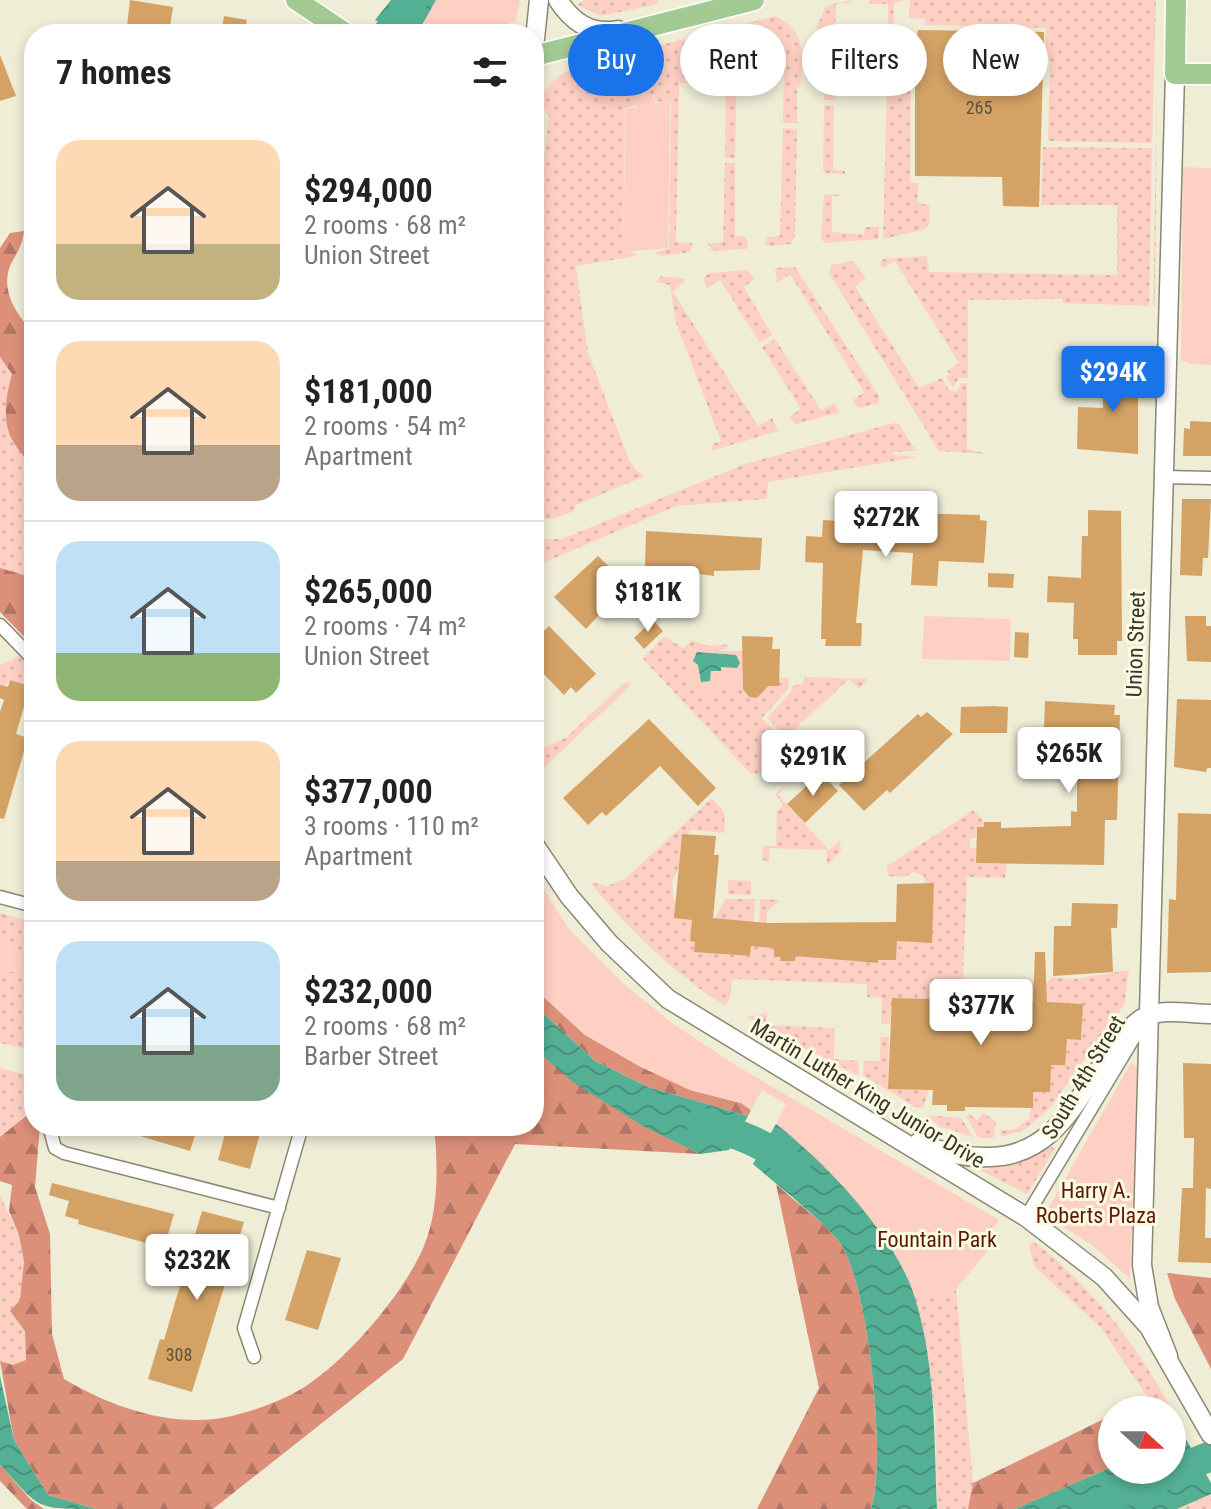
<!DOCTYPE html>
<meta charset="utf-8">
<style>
:root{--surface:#fff;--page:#f6f6f6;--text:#222;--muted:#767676;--line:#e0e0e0;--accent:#1a73e8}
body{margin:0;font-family:"Roboto Condensed",sans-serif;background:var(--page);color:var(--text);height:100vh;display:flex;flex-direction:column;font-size:30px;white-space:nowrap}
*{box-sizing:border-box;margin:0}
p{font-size:26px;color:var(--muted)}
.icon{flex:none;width:44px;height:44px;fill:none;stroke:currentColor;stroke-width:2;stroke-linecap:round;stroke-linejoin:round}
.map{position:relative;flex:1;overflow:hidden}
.side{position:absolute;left:24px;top:24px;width:520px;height:1112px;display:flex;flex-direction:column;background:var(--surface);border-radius:32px;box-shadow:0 4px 12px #0003}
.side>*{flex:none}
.guide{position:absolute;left:568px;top:24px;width:522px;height:72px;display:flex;gap:16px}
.needle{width:52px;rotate:111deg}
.tools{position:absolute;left:1098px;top:1396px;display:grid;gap:16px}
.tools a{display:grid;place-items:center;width:88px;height:88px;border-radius:50%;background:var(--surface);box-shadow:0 4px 12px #0003;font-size:40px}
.price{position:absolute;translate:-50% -68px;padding:0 18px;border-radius:8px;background:#fff;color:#222;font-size:26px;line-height:52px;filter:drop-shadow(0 2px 4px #0008)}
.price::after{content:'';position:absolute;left:50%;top:48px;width:24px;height:18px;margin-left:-12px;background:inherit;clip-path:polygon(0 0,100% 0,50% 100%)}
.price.selected{background:var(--accent);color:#fff}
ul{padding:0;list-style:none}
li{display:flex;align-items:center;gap:24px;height:200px;padding:0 32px}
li+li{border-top:2px solid var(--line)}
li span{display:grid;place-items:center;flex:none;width:224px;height:160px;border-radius:24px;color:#555}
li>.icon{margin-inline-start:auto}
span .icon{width:96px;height:96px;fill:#fffc;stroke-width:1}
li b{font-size:34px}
h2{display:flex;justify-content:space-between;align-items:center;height:96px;padding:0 32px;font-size:34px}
.chip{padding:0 28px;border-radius:36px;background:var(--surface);box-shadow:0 4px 12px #0003;font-size:28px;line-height:72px}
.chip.selected{background:var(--accent);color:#fff}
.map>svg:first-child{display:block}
.grass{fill:url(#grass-dots)}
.forest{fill:url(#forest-firs)}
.park{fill:#fed0c3}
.water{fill:url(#water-waves)}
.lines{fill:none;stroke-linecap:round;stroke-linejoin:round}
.river{stroke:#54b095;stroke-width:30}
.building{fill:#d4a265}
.street-casing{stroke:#8a8873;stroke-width:15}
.secondary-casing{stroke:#8a8873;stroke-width:21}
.primary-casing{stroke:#fff;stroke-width:23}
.street{stroke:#fff;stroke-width:12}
.secondary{stroke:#fff;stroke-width:18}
.primary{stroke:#a2ca92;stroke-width:20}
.labels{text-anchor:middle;stroke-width:6;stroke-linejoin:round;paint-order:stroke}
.number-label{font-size:18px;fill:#5f523c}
.street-label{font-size:22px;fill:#38372e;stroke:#fcfbe3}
.park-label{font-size:22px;fill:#5c1904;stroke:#fcfbe3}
</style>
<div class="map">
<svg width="1211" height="1509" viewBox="0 0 1211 1509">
<defs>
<pattern id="grass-dots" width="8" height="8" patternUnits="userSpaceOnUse" patternTransform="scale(2)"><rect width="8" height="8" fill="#fed0c3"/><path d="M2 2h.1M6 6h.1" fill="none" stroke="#dab3a8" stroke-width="1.8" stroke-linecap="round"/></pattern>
<pattern id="forest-firs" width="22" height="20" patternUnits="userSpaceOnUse" patternTransform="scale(2)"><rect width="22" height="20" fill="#dc907a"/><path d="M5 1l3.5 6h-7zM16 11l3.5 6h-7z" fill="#b37664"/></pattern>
<pattern id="water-waves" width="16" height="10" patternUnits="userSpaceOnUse" patternTransform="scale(2)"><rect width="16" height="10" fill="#54b095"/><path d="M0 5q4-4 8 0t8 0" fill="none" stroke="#47907a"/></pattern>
</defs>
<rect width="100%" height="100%" fill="#efedd6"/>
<g class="grass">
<path d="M 584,0 L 657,0 L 658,4 L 601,16 L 577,5 Z"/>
<path d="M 851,0 L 851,3 L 836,4 L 835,38 L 850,40 L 820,39 L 817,26 L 826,6 Z"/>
<path d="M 869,0 L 906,0 L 894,3 L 893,34 L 888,34 L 888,4 L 869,4 Z"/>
<path d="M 910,0 L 1156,0 L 1152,143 L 1048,141 L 1050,59 L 1045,58 L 1046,28 L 925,25 L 925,19 L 909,18 Z"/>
<path d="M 776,16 C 807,34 802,50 801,84 L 797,89 L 797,123 L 783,123 L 784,56 L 757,53 L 755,62 L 737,63 L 735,158 L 725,158 L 726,76 L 698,73 L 696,82 L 679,83 L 676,242 L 692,243 L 691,252 L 660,256 L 655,253 L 669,248 L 671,103 L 656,102 L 653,95 L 643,94 L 636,105 L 625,108 L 623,252 L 633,252 L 637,256 L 576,266 L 588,353 L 629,460 L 636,470 L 645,476 L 576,505 L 572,512 L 552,519 L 534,518 L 534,247 L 549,116 L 541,102 C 548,82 558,75 577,66 Z"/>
<path d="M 828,53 L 850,55 L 835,57 L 835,100 L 824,100 Z"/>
<path d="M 911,83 L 910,183 L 918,183 L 917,202 L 930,206 L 929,225 L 923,230 L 883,239 L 887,84 Z"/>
<path d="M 1157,93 L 1155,305 L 1153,306 Z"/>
<path d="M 824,105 L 834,106 L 833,170 L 845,171 L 845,174 L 825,173 L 823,170 Z"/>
<path d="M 783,128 L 797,129 L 795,237 L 791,244 L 765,246 L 767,237 L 780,236 Z"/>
<path d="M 1043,147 L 1152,148 L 1149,306 L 1063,303 L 1062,299 L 968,300 L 968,378 L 959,378 L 953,387 L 946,377 L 950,374 L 947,371 L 959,363 L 895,261 L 883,268 L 880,264 L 883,259 L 927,256 L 929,272 L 1117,275 L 1117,205 L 1041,205 Z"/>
<path d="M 725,163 L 735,163 L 735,236 L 746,237 L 748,245 L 746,249 L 712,251 L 708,244 L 723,242 Z"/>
<path d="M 824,194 L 846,195 L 832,196 L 832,232 L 864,235 L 865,227 L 879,227 L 878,239 L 825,243 L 821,239 Z"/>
<path d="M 853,261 L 866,278 L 855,286 L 919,388 L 942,378 L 949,390 L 957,392 L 961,383 L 967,383 L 967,449 L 987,454 L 939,451 L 829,273 L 831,265 Z"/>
<path d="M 795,267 L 879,396 L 878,403 L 860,408 L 855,405 L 853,400 L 864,392 L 790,274 L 777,283 L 775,268 Z"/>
<path d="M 747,270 L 755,279 L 744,287 L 772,335 L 760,343 L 720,280 L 707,288 L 703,279 L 709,273 Z"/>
<path d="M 661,276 L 686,279 L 673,292 L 758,426 L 772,418 L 778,431 L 711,451 L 713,444 L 721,441 L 676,323 L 670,285 L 656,282 Z"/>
<path d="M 775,339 L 821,410 L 834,403 L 839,413 L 795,424 L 789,417 L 801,409 L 762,347 Z"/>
<path d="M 0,357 L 12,374 C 6,395 1,423 14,443 C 21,454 30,462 34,476 L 34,578 L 0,568 Z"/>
<path d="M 893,423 L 899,424 L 916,451 L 893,452 L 893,455 L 918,457 L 768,482 L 767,499 L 676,506 L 534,567 L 534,539 L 562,539 L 745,464 Z"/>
<path d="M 664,636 L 683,648 L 692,641 L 711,646 L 729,644 L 726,649 L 712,652 L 706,648 L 686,658 L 689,688 L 704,699 L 720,686 L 743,685 L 747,696 L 757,698 L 766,686 L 779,686 L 779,678 L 789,678 L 788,689 L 762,718 L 789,747 L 760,774 L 750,773 L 643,659 Z"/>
<path d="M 19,656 L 34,669 L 34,713 L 23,710 L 30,686 L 10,680 L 0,692 L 0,665 Z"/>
<path d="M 804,677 L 868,679 L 859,689 L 849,679 L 786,737 L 767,718 L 791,692 L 792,686 L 803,683 Z"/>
<path d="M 631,682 L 628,688 L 534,777 L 534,752 L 567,737 L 624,683 Z"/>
<path d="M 787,784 L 778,795 L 829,850 L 840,840 L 841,851 L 829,864 L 827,865 L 827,850 L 770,848 L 769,863 L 762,859 L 763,846 L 776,846 L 777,812 L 783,805 L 775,794 Z"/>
<path d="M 712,798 L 724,812 L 725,833 L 690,830 L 689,834 L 682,834 L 679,868 L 672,882 L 674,902 L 678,903 L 674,918 L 696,920 L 690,941 L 695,942 L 695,952 L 750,956 L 751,946 L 758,946 L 760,899 L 780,900 L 767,912 L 767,935 L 775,936 L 774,957 L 781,957 L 781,961 L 794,961 L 795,938 L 848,958 L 849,961 L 896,960 L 897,941 L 931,942 L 934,884 L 925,883 L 924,876 L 914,872 L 905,877 L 888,876 L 887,866 L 974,810 L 984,822 L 984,827 L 977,828 L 976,838 L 970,838 L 970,848 L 977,848 L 976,863 L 1001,864 L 1008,859 L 1005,878 L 967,877 L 963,979 L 1047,983 L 1052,977 L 1075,979 L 1129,970 L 1124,1005 L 1048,1110 L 1024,1130 L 1001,1137 L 1000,1131 L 1015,1129 L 1029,1119 L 1033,1092 L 1067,1039 L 1081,1039 L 1083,1004 L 893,998 L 890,1024 L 881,1024 L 882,998 L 867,997 L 867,984 L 732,979 L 730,998 L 725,1006 C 672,972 629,930 590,882 L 607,886 L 625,879 Z"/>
<path d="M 728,880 L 751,881 L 751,895 L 728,894 Z"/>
<path d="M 726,899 L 755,899 L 753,940 L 752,922 L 714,919 Z"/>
<path d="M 0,913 L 34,922 L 34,1051 L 0,1043 Z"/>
<path d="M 767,1013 L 766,1025 L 835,1028 L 834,1059 L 858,1061 L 859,1076 L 746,1017 Z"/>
<path d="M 881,1027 L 882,1037 L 889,1037 L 888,1088 L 929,1090 L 923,1108 L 915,1107 L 863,1075 L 864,1061 L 880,1061 Z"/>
<path d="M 0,1068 L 34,1077 C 34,1107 24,1121 0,1137 Z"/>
<path d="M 983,1113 L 996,1121 L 994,1138 L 978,1138 L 967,1117 L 969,1114 L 978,1120 Z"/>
<path d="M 926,1115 L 961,1118 L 973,1137 L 939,1126 Z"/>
<path d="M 1052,1147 L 1055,1149 L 1027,1194 L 980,1170 L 1018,1163 Z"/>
<path d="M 0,1195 L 19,1235 L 24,1262 L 20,1320 L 25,1331 L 26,1361 L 13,1365 L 0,1361 Z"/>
<path d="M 964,1221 L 1001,1235 L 956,1289 L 973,1483 L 968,1509 L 937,1509 L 935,1413 L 914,1295 Z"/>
<path d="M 1033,1241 C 1094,1289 1135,1342 1172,1410 L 1156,1410 L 1101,1328 L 1034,1266 L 1029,1246 Z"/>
<path d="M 1211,1494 L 1211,1509 L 1177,1509 Z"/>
</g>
<g class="forest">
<path d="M 24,231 C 22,247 17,252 10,266 C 0,292 18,316 34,334 L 30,380 L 34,385 L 34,476 C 30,462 21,454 14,443 C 1,423 6,395 12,374 L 0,357 L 0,248 L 10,233 Z"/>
<path d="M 0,568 L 34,578 L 34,647 L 0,612 Z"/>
<path d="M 534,988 L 585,1035 L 641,1067 L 690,1090 L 741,1103 L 751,1110 L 748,1116 L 648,1087 L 595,1061 L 534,1005 Z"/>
<path d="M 534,1048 C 585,1093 640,1124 700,1154 L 515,1144 L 403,1359 L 213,1509 L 96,1509 L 48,1495 L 14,1440 L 0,1361 L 13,1365 L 26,1360 L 25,1331 L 10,1311 L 20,1300 L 24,1262 L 19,1235 L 9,1211 L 12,1185 L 0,1181 L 0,1137 L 26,1116 L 34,1095 L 34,1126 L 40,1126 L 35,1187 L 50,1234 L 52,1334 L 64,1379 C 108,1405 162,1425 215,1419 C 240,1416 274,1404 296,1392 C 342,1367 404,1294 424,1246 C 439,1210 438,1164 434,1126 L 534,1126 Z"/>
<path d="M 776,1184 C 796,1203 824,1221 840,1243 C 869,1282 887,1463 871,1509 L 757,1509 L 819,1388 Z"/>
<path d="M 1167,1273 L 1211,1278 L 1211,1369 L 1175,1299 Z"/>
<path d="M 1150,1396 L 1156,1410 L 1122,1410 Z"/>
<path d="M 1112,1415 L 1112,1467 L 1015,1509 L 968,1509 L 973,1483 Z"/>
<path d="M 0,1465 L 31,1500 L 44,1509 L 27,1509 L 0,1481 Z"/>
</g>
<g class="park">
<path d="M 436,0 L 520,0 L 516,21 L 509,23 L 501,34 L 417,34 Z"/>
<path d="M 643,95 L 652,95 L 655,103 L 670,103 L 668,248 L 623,252 L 626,109 L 636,107 Z"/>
<path d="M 1183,167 L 1211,168 L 1211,365 L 1190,364 L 1181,360 Z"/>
<path d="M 924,616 L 1011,619 L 1010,661 L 922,659 Z"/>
<path d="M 699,644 L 712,651 L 744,651 L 743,685 L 721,686 L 704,699 L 689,688 L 686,654 Z"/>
<path d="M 534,874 L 569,929 L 624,984 L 672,1023 L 737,1066 L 999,1220 L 992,1231 L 1001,1235 L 956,1289 L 941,1300 L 914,1295 L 875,1224 L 827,1169 L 776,1124 L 786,1104 L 762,1090 L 751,1110 L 741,1103 L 690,1090 L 641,1067 L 585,1035 L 534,988 Z"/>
<path d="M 0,944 L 29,953 L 22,975 L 0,968 Z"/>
<path d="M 1131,1063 L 1138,1067 L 1130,1279 L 1092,1245 L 1048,1217 L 1046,1212 Z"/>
</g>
<g class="water">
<path d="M 391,0 L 436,0 L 417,34 L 402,34 L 375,20 Z"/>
<path d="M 697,652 L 736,655 L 740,663 L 737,668 L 721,667 L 721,671 L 711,671 L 710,681 L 701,682 L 698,665 L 693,661 Z"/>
<path d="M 534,1005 L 595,1061 L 648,1087 L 748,1116 L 729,1150 L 700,1154 L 643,1126 L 574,1083 L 534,1048 Z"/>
<path d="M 776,1124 C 826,1163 896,1236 915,1298 C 936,1366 934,1439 937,1509 L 871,1509 C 887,1463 869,1283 840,1243 C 824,1221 776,1184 753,1164 Z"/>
<path d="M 0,1376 L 14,1440 L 48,1495 L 96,1509 C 34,1509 41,1509 0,1465 Z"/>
<path d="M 1178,1433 L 1183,1434 L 1211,1483 L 1211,1494 L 1177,1509 L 1015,1509 L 1112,1467 L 1112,1470 L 1172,1470 L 1172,1435 Z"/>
</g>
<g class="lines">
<g class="river">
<path d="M 387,34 L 413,0"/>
<path d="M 701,1123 C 736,1133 769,1144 796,1170"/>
<path d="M 1090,1509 L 1129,1489 L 1211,1456"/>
</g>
</g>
<g class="building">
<path d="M 130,0 L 173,7 L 169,34 L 126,34 Z"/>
<path d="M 224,16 L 247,20 L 244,34 L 221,34 Z"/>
<path d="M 918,30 L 1044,32 L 1039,207 L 1003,206 L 1002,177 L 915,176 L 915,75 L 878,73 L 879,35 L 917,36 Z"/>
<path d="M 0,55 L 16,96 L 0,101 Z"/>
<path d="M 1114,356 L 1135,356 L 1134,382 L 1138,382 L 1138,454 L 1077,449 L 1078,407 L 1103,408 L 1103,388 L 1111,388 L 1114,381 Z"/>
<path d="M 1190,421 L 1211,422 L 1211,456 L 1183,456 L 1184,428 L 1190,429 Z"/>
<path d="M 1182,499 L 1211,499 L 1208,558 L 1203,558 L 1202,576 L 1180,575 Z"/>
<path d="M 1088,510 L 1121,511 L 1122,641 L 1117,641 L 1117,655 L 1078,655 L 1078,639 L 1073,639 L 1074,603 L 1047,602 L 1048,576 L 1081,578 L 1082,536 L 1088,536 Z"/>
<path d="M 871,512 L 980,515 L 980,520 L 987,521 L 984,563 L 939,561 L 937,586 L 911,585 L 913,553 L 863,550 L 856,623 L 862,623 L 861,646 L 825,646 L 826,639 L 821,639 L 823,563 L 805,562 L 806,536 L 822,537 L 823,520 L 870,523 Z"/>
<path d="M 646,531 L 762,538 L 760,570 L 714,571 L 714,576 L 645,567 Z"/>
<path d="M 598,556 L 627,584 L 586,629 L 554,597 Z"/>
<path d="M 988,573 L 1014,574 L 1013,588 L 988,587 Z"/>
<path d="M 1185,616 L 1206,616 L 1206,626 L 1211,626 L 1211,662 L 1187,661 Z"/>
<path d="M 653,620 L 663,631 L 644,649 L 634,638 Z"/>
<path d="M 549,626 L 596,674 L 576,693 L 571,687 L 564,695 L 534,664 L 534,640 Z"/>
<path d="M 1015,632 L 1029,633 L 1028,658 L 1014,657 Z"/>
<path d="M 742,636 L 773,637 L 772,649 L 780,649 L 779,686 L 768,686 L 757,698 L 749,697 L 743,689 Z"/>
<path d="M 10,680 L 30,686 L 16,734 L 28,738 L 4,819 L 0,818 L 0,712 L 4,700 L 0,698 L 0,685 L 8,687 Z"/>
<path d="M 1177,699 L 1211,700 L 1211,768 L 1207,768 L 1206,772 L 1174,767 Z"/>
<path d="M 1045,701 L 1115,705 L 1114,715 L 1120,715 L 1117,820 L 1105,820 L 1104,865 L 976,863 L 977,827 L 984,827 L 984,822 L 1001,822 L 1001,828 L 1071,826 L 1071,811 L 1077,812 L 1077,774 L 1072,773 L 1070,752 L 1062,752 L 1063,729 L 1044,728 Z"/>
<path d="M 993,706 L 1008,707 L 1007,733 L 960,733 L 961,707 Z"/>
<path d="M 927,712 L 953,734 L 890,793 L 887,790 L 864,811 L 839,785 L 918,714 L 921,717 Z"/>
<path d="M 649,719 L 716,788 L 698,806 L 660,766 L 606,816 L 602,812 L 588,825 L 563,798 Z"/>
<path d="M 821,773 L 838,791 L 805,823 L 787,804 Z"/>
<path d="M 1178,813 L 1211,814 L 1211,972 L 1167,973 L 1169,899 L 1176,900 Z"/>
<path d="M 682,834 L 716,836 L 714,855 L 719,855 L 713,918 L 767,923 L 896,922 L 897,884 L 934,883 L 932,943 L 897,941 L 896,960 L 878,960 L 878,963 L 795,956 L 795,961 L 780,961 L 781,957 L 774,957 L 774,948 L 751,946 L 750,956 L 694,952 L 695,942 L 690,941 L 692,920 L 674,918 Z"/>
<path d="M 1072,903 L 1118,904 L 1117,928 L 1111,928 L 1113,972 L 1053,976 L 1054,926 L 1071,926 Z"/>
<path d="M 1035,952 L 1045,952 L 1047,1002 L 1083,1004 L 1081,1040 L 1067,1039 L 1065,1065 L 1051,1065 L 1050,1092 L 1033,1092 L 1033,1108 L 965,1107 L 965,1111 L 947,1111 L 947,1105 L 932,1105 L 933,1090 L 888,1089 L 892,998 L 1033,1002 Z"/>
<path d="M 1183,1063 L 1211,1064 L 1211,1189 L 1206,1188 L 1205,1238 L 1211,1238 L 1211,1263 L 1178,1262 L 1182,1188 L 1193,1188 L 1194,1138 L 1184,1138 Z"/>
<path d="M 121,1126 L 198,1126 L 190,1151 L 120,1130 Z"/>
<path d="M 227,1126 L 262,1126 L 250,1169 L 218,1160 Z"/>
<path d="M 52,1183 L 174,1214 L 164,1248 L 78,1224 L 79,1220 L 65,1216 L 69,1201 L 49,1195 Z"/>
<path d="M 202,1211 L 244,1222 L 192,1392 L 148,1379 L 160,1339 L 164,1340 Z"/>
<path d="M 307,1250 L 341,1258 L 318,1330 L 285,1320 Z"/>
</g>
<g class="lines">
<defs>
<g id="street">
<path d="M 1164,477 L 1211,478"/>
<path d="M 0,625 L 34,660"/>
<path d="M 0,897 L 34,906"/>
<path d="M 49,1126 L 55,1148 L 64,1153 L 279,1208"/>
<path d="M 1026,1217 L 1138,1031"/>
<path d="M 254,1357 L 244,1328 L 302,1126"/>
</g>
<g id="secondary">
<path d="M 558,0 C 573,23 591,35 618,30"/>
<path d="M 534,48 L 539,0"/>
<path d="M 534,844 L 569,896 L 609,943 L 668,999 L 1026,1217 L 1104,1277 L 1149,1327 L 1211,1435"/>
<path d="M 919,1142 C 942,1153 966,1158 991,1157 C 1057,1155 1078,1094 1114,1049 C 1124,1037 1134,1020 1149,1015 C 1167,1009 1192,1014 1211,1014"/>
<path d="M 1168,1356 L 1149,1307 L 1142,1265 L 1175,74"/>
</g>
<g id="primary">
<path d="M 296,0 L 347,34"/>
<path d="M 1176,0 L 1175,74 L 1211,74"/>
<path d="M 534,56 L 754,0"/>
</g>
</defs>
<use href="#street" class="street-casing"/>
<use href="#secondary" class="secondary-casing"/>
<use href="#primary" class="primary-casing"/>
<use href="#street" class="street"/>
<use href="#secondary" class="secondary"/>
<use href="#primary" class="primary"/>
</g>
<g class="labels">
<g class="number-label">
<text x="979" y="114">265</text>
<text x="179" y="1361">308</text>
</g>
<g class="street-label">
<text transform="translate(1135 644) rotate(-88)" y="8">Union Street</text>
<text transform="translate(1083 1077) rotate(-59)" y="8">South 4th Street</text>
<text transform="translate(868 1093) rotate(31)" y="8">Martin Luther King Junior Drive</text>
</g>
<g class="park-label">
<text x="1096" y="1198">Harry A.<tspan x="1096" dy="25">Roberts Plaza</tspan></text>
<text x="937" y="1247">Fountain Park</text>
</g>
</g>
</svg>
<div class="tools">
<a><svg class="needle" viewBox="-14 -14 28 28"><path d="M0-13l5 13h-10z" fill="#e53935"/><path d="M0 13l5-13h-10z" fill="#767676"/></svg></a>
</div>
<b class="price selected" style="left:1113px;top:414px">$294K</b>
<b class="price" style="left:886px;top:559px">$272K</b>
<b class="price" style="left:648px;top:634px">$181K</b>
<b class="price" style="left:1069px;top:795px">$265K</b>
<b class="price" style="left:813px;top:798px">$291K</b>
<b class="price" style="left:981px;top:1047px">$377K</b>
<b class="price" style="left:197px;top:1302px">$232K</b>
<div class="guide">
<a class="chip selected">Buy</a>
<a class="chip">Rent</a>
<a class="chip">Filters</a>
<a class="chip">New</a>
</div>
<section class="side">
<h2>7 homes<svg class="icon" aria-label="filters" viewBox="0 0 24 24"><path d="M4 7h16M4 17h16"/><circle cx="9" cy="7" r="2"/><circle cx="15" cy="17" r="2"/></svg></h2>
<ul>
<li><span style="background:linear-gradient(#ffd9b3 65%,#c2b280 0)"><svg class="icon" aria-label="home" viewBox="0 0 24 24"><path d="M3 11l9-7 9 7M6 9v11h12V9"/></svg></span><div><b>$294,000</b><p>2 rooms · 68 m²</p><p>Union Street</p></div></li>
<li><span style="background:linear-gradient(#ffd9b3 65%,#b9a48a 0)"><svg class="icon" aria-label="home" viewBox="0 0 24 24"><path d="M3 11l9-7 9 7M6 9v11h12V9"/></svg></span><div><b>$181,000</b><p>2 rooms · 54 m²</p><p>Apartment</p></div></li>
<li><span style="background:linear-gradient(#bfe0f5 70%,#8fb573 0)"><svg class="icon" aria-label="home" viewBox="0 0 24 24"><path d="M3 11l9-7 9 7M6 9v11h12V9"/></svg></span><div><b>$265,000</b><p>2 rooms · 74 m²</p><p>Union Street</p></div></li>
<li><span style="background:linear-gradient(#ffd9b3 75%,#b9a48a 0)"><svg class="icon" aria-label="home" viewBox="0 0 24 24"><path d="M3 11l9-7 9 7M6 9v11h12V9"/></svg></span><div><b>$377,000</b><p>3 rooms · 110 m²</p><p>Apartment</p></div></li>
<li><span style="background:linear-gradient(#bfe0f5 65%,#7fa58c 0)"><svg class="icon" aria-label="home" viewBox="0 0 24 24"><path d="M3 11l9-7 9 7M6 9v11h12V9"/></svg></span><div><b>$232,000</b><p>2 rooms · 68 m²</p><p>Barber Street</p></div></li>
</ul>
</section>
</div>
